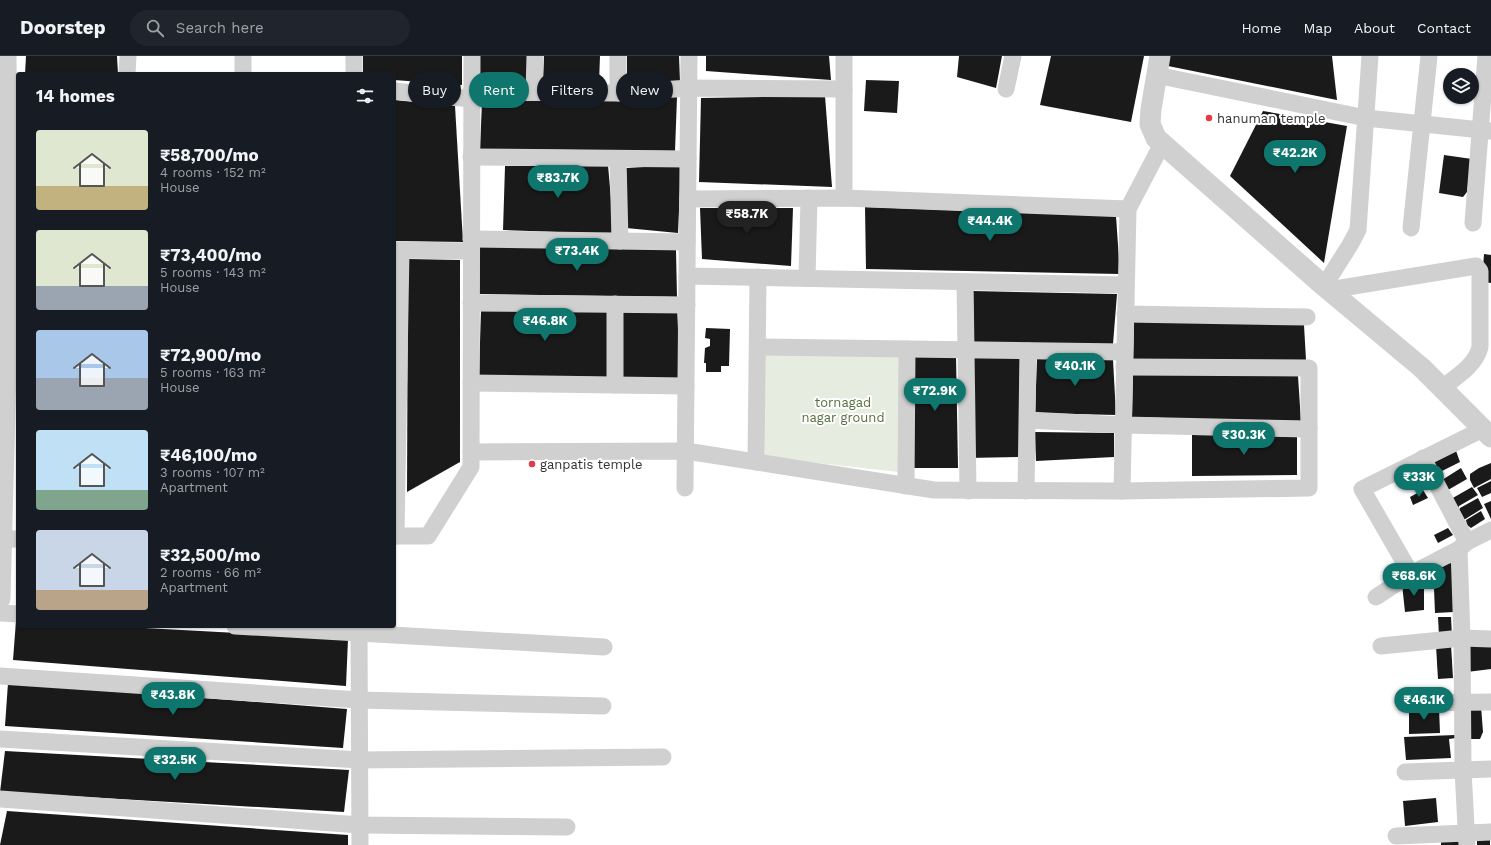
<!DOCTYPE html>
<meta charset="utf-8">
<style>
:root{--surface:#171b24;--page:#20242c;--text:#f1f3f6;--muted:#9ea1a6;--line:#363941;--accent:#0f766e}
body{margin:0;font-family:"Work Sans",sans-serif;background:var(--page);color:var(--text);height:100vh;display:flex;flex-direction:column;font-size:15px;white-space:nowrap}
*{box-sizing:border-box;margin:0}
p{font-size:13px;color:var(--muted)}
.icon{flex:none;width:22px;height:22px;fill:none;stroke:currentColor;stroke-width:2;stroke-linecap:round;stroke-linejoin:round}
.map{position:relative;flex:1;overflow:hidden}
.drawer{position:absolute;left:16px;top:16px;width:380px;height:556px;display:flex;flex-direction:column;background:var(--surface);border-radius:4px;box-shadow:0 1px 3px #0004}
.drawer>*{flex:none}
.banner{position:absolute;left:408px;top:16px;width:380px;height:36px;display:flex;gap:8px}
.controls{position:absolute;left:1443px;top:12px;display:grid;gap:8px}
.controls a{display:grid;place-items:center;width:36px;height:36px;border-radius:50%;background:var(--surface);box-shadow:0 1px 3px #0004;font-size:20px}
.price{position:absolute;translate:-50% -34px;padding:0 9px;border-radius:14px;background:var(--accent);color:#fff;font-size:13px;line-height:26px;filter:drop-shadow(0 1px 2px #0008)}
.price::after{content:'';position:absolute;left:50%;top:24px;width:12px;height:9px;margin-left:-6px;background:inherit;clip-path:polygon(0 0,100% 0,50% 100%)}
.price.on{background:#222;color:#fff}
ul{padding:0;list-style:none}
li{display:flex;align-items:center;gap:12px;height:100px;padding:0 20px}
li span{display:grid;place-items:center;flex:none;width:112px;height:80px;border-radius:4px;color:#555}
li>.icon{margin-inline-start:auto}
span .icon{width:48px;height:48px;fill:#fffc;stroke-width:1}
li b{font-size:17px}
h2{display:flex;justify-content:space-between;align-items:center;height:48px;padding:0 20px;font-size:17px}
.chip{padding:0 14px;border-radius:18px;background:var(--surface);box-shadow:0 1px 3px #0004;font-size:14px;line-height:36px}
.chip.on{background:var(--accent);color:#fff}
header{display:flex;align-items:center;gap:24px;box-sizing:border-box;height:56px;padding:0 20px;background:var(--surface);border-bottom:1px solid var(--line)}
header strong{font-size:19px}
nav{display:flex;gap:22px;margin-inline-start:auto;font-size:14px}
.search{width:280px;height:36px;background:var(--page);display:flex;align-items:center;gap:10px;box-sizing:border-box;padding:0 14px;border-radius:22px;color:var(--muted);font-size:15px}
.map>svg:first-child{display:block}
.green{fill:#e6ecdf}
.building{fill:#1a1a1a}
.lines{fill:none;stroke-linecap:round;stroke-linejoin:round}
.minor{stroke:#d0d0d0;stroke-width:17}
.tertiary{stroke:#d0d0d0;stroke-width:21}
.poi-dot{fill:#e63946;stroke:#fff;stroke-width:1.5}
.labels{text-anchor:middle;stroke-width:4;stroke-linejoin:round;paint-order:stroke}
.poi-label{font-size:13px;fill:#333;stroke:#fff;text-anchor:start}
.park-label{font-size:13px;fill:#56703f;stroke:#fff}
</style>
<header>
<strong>Doorstep</strong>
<div class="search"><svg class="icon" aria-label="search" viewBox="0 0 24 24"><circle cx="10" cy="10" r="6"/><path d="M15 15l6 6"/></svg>Search here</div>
<nav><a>Home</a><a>Map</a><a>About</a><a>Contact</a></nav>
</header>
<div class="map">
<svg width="1491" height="789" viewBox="0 0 1491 789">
<rect width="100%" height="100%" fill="#fff"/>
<path class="green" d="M 763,298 L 900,298 L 898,416 L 765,401 Z"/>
<g class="building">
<path d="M 26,0 L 117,0 L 118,18 L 25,18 Z"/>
<path d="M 363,0 L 462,0 L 462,29 L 394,24 L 394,18 L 363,18 Z"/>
<path d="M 480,0 L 527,0 L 527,31 L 480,36 Z"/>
<path d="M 544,0 L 600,0 L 599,27 L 543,28 Z"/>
<path d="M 627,0 L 679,0 L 680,26 L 627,26 Z"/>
<path d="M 706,0 L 829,0 L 831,24 L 706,15 Z"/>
<path d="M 959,0 L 1002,0 L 996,32 L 957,21 Z"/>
<path d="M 1051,0 L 1144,0 L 1131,66 L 1040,49 Z"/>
<path d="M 1170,0 L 1332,0 L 1337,44 L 1168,10 Z"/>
<path d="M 866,24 L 899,25 L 897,57 L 864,55 Z"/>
<path d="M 825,40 L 832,131 L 699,126 L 701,42 Z"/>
<path d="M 677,41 L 675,95 L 480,93 L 482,46 Z"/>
<path d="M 394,44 L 455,50 L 463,186 L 394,185 Z"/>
<path d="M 1263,55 L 1347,70 L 1324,207 L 1230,120 Z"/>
<path d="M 1444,99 L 1472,103 L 1467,136 L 1463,141 L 1439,137 Z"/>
<path d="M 608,109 L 614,178 L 503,174 L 505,110 Z"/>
<path d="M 681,109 L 678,177 L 626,172 L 626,112 Z"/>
<path d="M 865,151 L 1116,160 L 1120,218 L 866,213 Z"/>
<path d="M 700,152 L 793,152 L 791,210 L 702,203 Z"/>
<path d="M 480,189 L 676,194 L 677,241 L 479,238 Z"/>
<path d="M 1484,198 L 1491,199 L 1491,227 L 1482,226 Z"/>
<path d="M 408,203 L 460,204 L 460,406 L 407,436 Z"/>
<path d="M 973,235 L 1117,238 L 1113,288 L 974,287 Z"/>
<path d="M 608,248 L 607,321 L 479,320 L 481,254 Z"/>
<path d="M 677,249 L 680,323 L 622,323 L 623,255 Z"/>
<path d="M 1134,265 L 1304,269 L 1306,304 L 1298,320 L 1301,366 L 1132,361 Z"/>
<path d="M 706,272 L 730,273 L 729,310 L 721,310 L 721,316 L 706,316 L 706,307 L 704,307 L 705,292 L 710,290 L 710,283 L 705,282 Z"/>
<path d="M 913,300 L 956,300 L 958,412 L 913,412 Z"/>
<path d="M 973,302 L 1020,302 L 1019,401 L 967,402 Z"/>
<path d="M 1037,303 L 1113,304 L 1116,359 L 1035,357 Z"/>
<path d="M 1035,376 L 1114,377 L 1114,401 L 1036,405 Z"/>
<path d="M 1192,379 L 1297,380 L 1297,419 L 1192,420 Z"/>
<path d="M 1455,392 L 1460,406 L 1436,418 L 1429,404 Z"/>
<path d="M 1491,407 L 1491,423 L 1474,432 L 1470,424 L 1470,418 L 1479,412 Z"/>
<path d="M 1461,412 L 1467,423 L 1448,434 L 1442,424 Z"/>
<path d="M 1491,425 L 1491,437 L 1482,441 L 1477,432 Z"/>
<path d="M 1472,431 L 1478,439 L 1459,450 L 1456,457 L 1451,443 Z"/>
<path d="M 1423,434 L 1428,442 L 1413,449 L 1410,441 Z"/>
<path d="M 1478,442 L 1483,452 L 1462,465 L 1457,458 L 1460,452 Z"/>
<path d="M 1491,445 L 1491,463 L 1484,448 Z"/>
<path d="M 1481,455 L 1485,463 L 1471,472 L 1467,469 L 1466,464 Z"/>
<path d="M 1448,472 L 1453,479 L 1438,487 L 1434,479 Z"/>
<path d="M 1452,507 L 1454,556 L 1435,557 L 1433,509 Z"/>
<path d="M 1424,527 L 1424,554 L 1405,556 L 1402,528 Z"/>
<path d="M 1438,561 L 1451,561 L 1452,580 L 1439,580 Z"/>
<path d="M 16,565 L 18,565 L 18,570 L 107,570 L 348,583 L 346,630 L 13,604 Z"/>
<path d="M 1491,586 L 1491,613 L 1467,616 L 1466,588 Z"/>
<path d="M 1451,589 L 1453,622 L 1438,623 L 1436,590 Z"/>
<path d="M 8,627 L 347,653 L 343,692 L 5,670 Z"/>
<path d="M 1469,650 L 1481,650 L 1483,676 L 1480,683 L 1468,683 Z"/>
<path d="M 1409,651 L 1439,652 L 1440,677 L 1409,678 Z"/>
<path d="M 1455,679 L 1456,682 L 1449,683 L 1451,702 L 1406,704 L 1404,681 Z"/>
<path d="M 5,695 L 349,714 L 344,756 L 0,736 Z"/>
<path d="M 1436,742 L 1438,766 L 1405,770 L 1403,745 Z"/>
<path d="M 7,755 L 348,779 L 348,789 L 0,789 Z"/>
<rect x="1441" y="784" width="20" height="5"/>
<rect x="1477" y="784" width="13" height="5"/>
</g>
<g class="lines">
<g class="minor">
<path d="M 127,18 L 128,0"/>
<path d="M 243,18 L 243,0"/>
<path d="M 354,18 L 354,0"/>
<path d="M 1156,19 L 1366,62 L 1491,75"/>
<path d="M 1006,33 L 1013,0"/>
<path d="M 394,35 L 471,43"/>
<path d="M 471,36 L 618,37 L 689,32 L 844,33"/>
<path d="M 534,36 L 535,0"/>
<path d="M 618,37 L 618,0"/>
<path d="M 471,101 L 688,103"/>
<path d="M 618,103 L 620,185"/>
<path d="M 844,142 L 844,0"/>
<path d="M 688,143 L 844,142 L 1128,153 L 1122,435"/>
<path d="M 1128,153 L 1162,88"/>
<path d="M 1473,167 L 1486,0"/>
<path d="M 1411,172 L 1429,0"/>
<path d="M 471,183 L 687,186"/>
<path d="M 394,194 L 471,195"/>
<path d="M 687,220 L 1126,229"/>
<path d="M 807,222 L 809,142"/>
<path d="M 965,226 L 968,435"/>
<path d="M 1324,230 L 1350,189 L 1358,174 L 1370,0"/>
<path d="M 1329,234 L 1476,210 L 1480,215 L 1480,291 C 1476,309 1456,321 1442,332"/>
<path d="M 471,247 L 687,249"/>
<path d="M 1125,258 L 1307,261"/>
<path d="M 758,291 L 1124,296"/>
<path d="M 471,327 L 686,330"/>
<path d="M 615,329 L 615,248"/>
<path d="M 1028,364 L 1123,369 L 1309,373"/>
<path d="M 471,396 L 686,395 L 934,434 L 1122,435 L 1309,432 L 1309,312 L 1124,311"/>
<path d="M 1423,402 L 1467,486"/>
<path d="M 756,406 L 758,221"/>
<path d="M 906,430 L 907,293"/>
<path d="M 685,432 L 689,0"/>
<path d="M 1026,435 L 1028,295"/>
<path d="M 394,480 L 428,480 L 471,411 L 472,0"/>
<path d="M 396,480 L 401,194"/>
<path d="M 0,483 L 18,483"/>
<path d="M 1459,493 L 1462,582 L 1463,714 L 1467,789"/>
<path d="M 1411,518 L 1362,433 L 1483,373"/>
<path d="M 1376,541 L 1411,518 L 1459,493 L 1467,486 L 1491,474"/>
<path d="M 0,557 L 18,558"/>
<path d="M 235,570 L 604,591"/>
<path d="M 359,577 L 360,789"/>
<path d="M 1381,590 L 1462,582 L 1491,583"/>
<path d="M 0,620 L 359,644 L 603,650"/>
<path d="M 1408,647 L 1491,646"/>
<path d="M 0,683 L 360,704 L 663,701"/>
<path d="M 1405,716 L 1491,713"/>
<path d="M 0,743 L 360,769 L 567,771"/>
<path d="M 1396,780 L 1491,776"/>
</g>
<g class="tertiary">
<path d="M 1160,0 L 1151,53 L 1150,68 L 1156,82 L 1324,230 L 1422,312 L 1491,381"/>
<path d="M 0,543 L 8,236 L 6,0"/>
</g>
</g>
<g class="poi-dot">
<circle cx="1209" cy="62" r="4"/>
<circle cx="532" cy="408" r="4"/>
</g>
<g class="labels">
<g class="poi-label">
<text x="1217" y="67">hanuman temple</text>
<text x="540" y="413">ganpatis temple</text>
</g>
<g class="park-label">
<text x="843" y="351">tornagad<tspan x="843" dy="15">nagar ground</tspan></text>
</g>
</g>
</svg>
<div class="controls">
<a><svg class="icon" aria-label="layers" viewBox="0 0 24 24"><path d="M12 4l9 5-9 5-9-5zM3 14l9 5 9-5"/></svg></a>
</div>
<b class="price" style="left:1295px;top:118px">₹42.2K</b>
<b class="price" style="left:558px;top:143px">₹83.7K</b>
<b class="price on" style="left:747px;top:179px">₹58.7K</b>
<b class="price" style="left:990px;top:186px">₹44.4K</b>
<b class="price" style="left:577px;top:216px">₹73.4K</b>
<b class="price" style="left:545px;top:286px">₹46.8K</b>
<b class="price" style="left:1075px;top:331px">₹40.1K</b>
<b class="price" style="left:935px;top:356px">₹72.9K</b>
<b class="price" style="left:1244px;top:400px">₹30.3K</b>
<b class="price" style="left:1419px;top:442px">₹33K</b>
<b class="price" style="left:1414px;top:541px">₹68.6K</b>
<b class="price" style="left:173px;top:660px">₹43.8K</b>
<b class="price" style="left:1424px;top:665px">₹46.1K</b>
<b class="price" style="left:175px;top:725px">₹32.5K</b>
<div class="banner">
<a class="chip">Buy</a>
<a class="chip on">Rent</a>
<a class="chip">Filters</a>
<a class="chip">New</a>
</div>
<section class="drawer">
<h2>14 homes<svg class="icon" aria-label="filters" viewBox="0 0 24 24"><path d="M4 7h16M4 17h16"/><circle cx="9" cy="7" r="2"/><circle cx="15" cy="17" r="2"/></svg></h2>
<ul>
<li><span style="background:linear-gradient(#dfe7d0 70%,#c2b280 0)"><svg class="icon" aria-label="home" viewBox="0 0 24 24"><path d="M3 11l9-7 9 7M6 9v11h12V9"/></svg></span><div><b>₹58,700/mo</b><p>4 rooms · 152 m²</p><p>House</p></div></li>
<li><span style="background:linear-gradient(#dfe7d0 70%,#9aa5b1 0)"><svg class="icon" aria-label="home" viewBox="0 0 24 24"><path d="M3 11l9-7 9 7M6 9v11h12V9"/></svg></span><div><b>₹73,400/mo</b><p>5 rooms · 143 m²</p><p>House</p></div></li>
<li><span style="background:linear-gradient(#a9c7e8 60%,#9aa5b1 0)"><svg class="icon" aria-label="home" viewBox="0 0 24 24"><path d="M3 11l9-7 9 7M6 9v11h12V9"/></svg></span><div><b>₹72,900/mo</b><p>5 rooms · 163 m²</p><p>House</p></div></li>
<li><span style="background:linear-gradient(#bfe0f5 75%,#7fa58c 0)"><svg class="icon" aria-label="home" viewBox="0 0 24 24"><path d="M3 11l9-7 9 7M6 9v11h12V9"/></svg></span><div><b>₹46,100/mo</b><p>3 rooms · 107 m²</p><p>Apartment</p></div></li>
<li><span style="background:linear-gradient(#c9d6e8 75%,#b9a48a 0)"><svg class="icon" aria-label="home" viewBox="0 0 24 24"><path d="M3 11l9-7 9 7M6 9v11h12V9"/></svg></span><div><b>₹32,500/mo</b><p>2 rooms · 66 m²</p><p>Apartment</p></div></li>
</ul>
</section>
</div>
